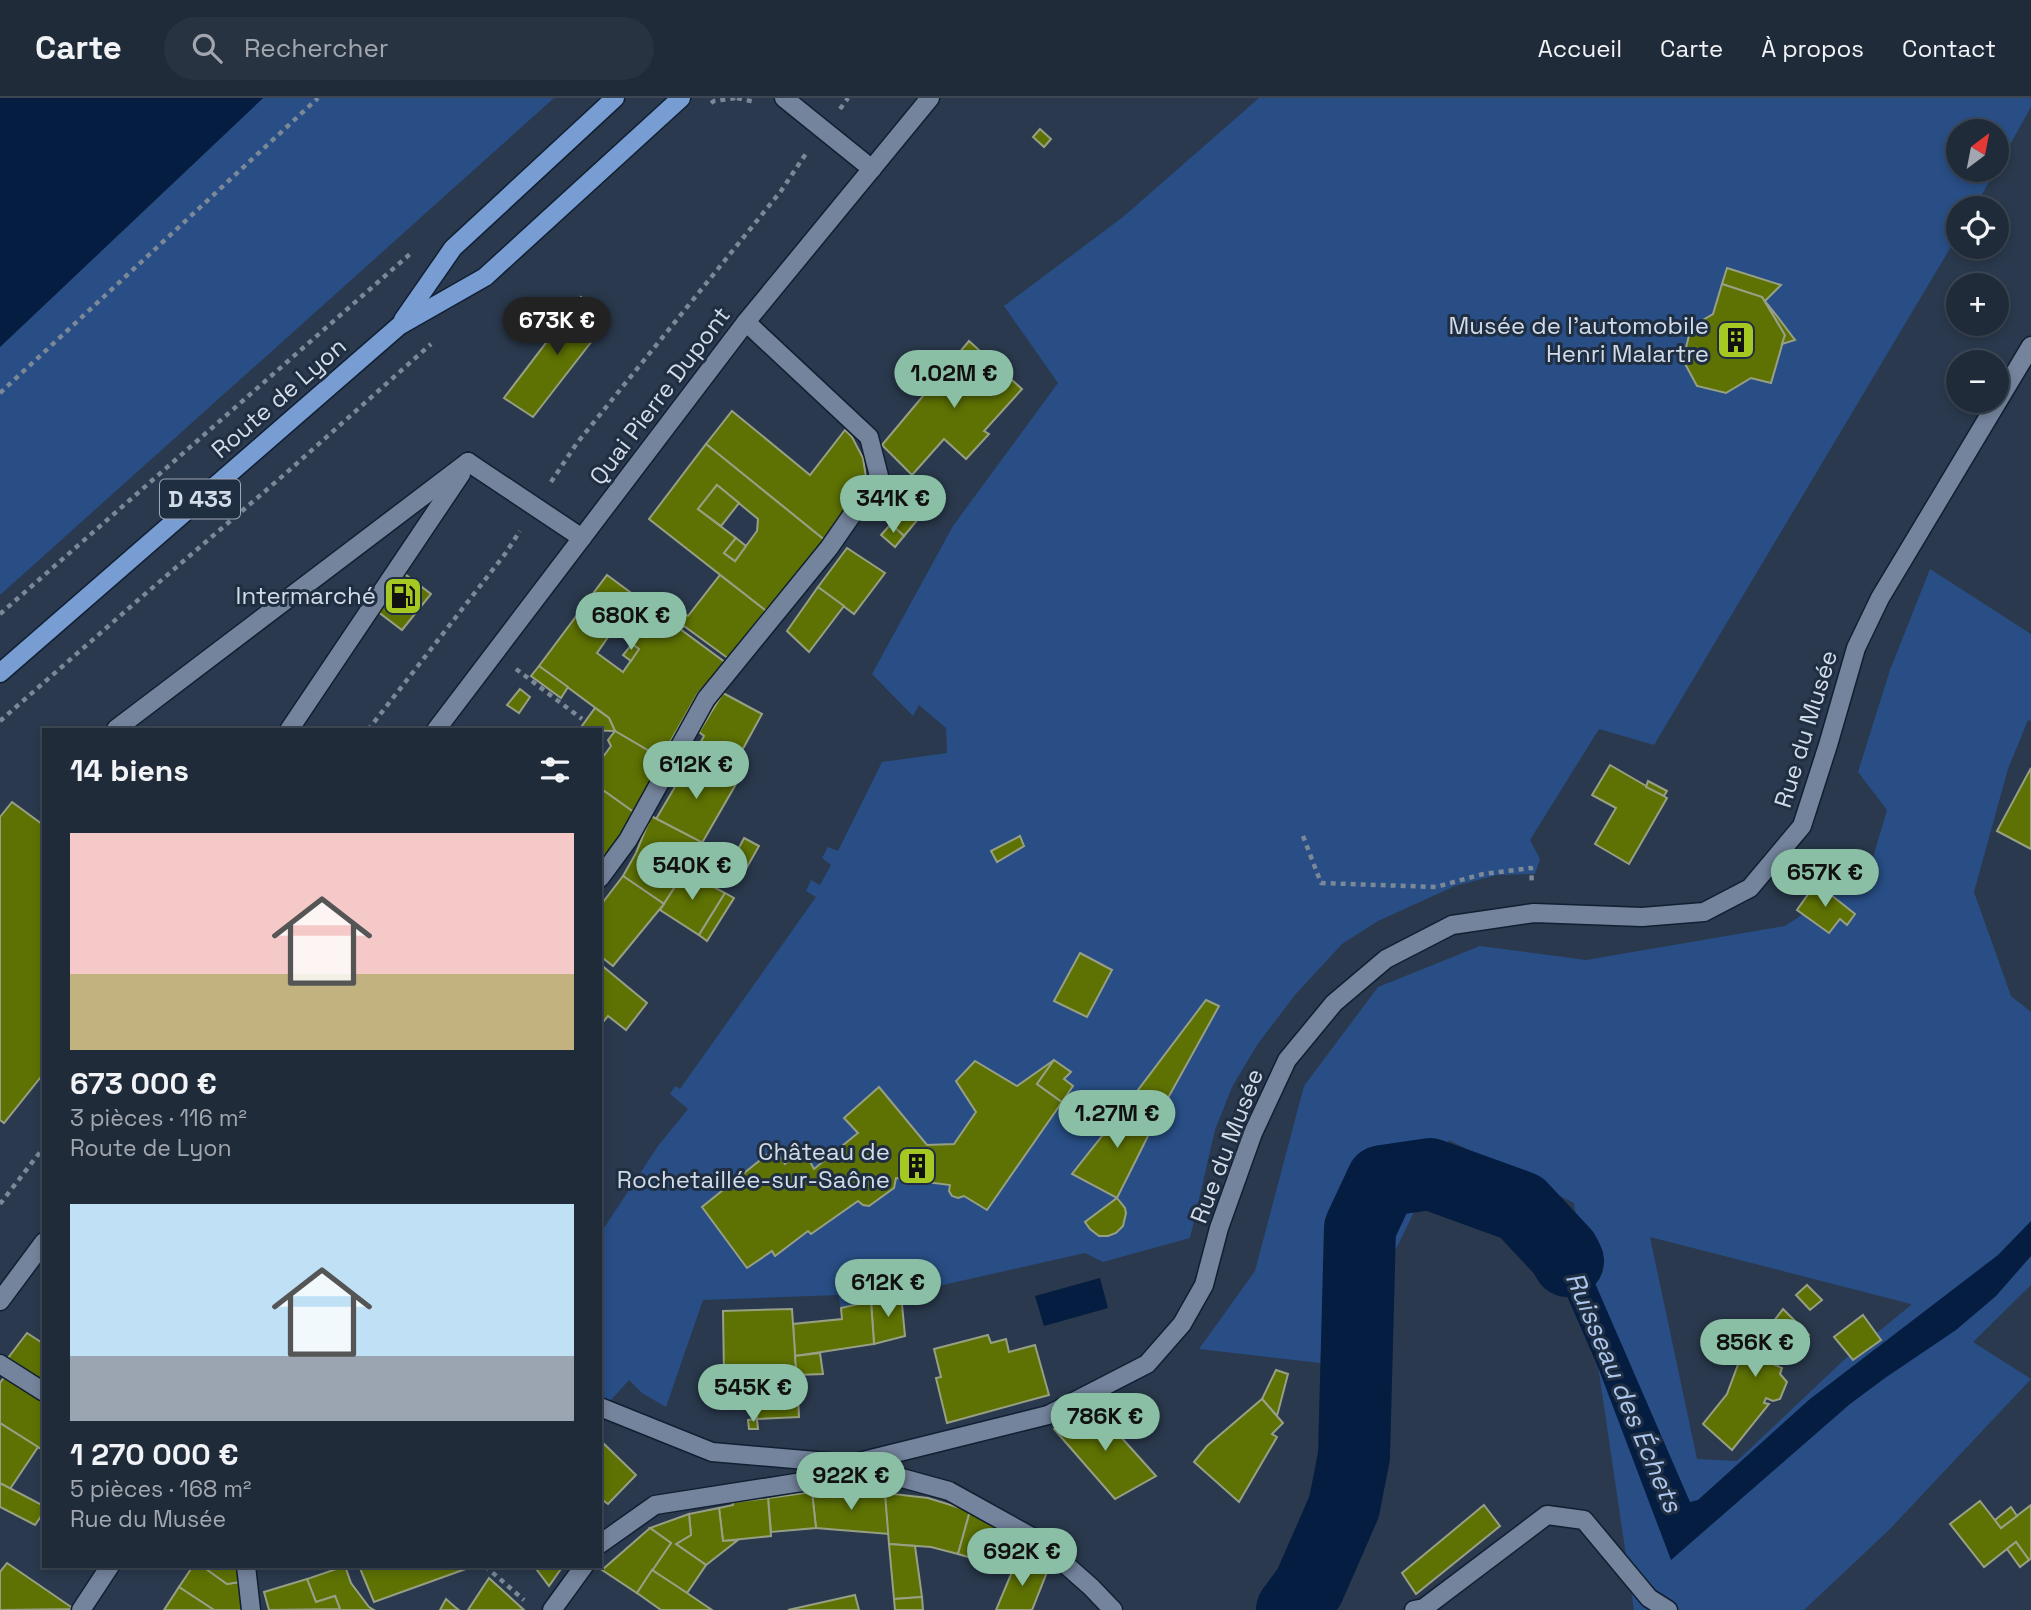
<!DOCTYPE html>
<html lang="fr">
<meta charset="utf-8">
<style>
:root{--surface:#202b3a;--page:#283342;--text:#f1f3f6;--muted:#a2a7af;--line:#3d4754;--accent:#8abfa5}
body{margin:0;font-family:"Space Grotesk",sans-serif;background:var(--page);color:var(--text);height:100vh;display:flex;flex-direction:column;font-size:26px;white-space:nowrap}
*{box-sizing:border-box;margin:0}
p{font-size:23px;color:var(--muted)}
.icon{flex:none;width:38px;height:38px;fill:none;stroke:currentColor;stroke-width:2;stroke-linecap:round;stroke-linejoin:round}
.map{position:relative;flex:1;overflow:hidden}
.sheet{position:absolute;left:42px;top:630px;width:560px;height:840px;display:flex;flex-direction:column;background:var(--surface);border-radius:0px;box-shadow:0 4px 10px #0003,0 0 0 2px var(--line)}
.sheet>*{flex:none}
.needle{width:46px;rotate:32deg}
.tools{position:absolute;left:1946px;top:21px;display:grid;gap:14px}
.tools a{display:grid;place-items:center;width:63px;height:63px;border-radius:50%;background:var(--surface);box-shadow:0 4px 10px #0003,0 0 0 2px var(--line);font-size:35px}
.price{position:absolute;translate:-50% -60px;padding:0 16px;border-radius:24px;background:var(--accent);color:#111;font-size:23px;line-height:46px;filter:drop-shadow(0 2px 4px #0008)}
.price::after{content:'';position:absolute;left:50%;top:42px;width:21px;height:16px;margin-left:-10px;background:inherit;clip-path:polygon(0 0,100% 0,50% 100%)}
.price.active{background:#222;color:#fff}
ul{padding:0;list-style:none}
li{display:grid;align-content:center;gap:14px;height:371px;padding:0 28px}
li span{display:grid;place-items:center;height:217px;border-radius:0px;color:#555}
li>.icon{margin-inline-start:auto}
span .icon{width:126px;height:126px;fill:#fffc;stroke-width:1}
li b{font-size:30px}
h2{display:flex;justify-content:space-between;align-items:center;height:84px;padding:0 28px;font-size:30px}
header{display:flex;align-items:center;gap:42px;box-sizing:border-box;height:98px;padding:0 35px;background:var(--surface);border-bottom:2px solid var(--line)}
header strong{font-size:33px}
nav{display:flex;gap:38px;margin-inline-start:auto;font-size:24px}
.search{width:490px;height:63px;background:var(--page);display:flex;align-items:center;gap:18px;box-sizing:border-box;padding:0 24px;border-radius:38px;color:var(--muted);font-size:26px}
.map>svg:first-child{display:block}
.green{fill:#284e85;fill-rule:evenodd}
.water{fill:#041d40}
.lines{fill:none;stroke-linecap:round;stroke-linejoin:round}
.river{stroke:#041d40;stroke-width:72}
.building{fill:#5d7203;stroke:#97a084;stroke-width:2;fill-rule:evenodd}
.minor-casing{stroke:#121f32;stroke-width:21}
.major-casing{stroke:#121f32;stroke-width:21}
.path{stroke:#7b8898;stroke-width:4.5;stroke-dasharray:5 5;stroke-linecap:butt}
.minor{stroke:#74849c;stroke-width:18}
.major{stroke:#789dd3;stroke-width:18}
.labels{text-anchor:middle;stroke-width:6;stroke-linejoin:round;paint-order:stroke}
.shield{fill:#202e42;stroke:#9da7b6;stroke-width:2}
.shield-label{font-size:23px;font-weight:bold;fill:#d2dbe8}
.poi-label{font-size:24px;fill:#d2dbe8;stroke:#202e42;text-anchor:end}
.street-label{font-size:24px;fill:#d2dbe8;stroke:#202e42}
.water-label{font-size:26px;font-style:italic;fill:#acc6ed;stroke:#202e42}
</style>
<header>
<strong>Carte</strong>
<div class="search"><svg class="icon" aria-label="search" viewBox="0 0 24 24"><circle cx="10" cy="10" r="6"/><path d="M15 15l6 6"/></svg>Rechercher</div>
<nav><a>Accueil</a><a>Carte</a><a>À propos</a><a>Contact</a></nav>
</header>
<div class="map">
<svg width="2031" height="1512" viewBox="0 0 2031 1512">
<rect width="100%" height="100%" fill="#2a394d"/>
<g class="green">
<path d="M 263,0 L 554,0 L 0,497 L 0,249 Z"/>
<path d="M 1259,0 L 2031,0 L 2031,9 L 1997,70 L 1997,33 L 1958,33 L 1958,72 L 1996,72 L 1974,110 L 1958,110 L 1958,137 L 1654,647 L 1599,631 L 1530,742 L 1540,761 L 1535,776 L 1497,777 L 1455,788 L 1378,823 L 1342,846 L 1295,897 L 1257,947 L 1232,989 L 1215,1032 L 1190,1140 L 1103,1164 L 1085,1155 L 841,1210 L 838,1197 L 703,1202 L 666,1309 L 642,1295 L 629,1282 L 610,1303 L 600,1300 L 600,1136 L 658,1048 L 688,1011 L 670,996 L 675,988 L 680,991 L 816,799 L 806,793 L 811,782 L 820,787 L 831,767 L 822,760 L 828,749 L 838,753 L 882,664 L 947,655 L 946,630 L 919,607 L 913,618 L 872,576 L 953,428 L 1058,285 L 1004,208 L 1123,119 Z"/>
<path d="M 1930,471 L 2031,536 L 2031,623 L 2028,622 L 2008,671 L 1974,794 L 2011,898 L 2031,914 L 2031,1187 L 1973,1244 L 2031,1281 L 1890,1431 L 1804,1512 L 1634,1512 L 1574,1105 L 1449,1042 L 1377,1190 L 1329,1266 L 1199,1251 L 1255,1173 L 1304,988 L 1378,889 L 1480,848 L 1586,862 L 1785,828 L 1869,773 L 1887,712 L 1858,674 L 1890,572 ZM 1650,1139 L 1911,1206 L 1911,1207 L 1845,1261 L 1737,1363 L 1697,1361 Z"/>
</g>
<g class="water">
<path d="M 0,0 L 263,0 L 0,249 Z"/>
<path d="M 1400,1053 L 1452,1059 L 1478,1067 L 1460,1098 C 1436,1095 1407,1094 1388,1112 C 1368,1132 1363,1184 1364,1211 C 1364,1227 1367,1244 1366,1260 C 1365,1272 1352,1287 1345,1298 C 1343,1232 1335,1151 1364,1090 C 1370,1079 1376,1067 1385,1059 C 1389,1056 1395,1055 1400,1053 Z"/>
<path d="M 1506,1079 L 1553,1105 L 1575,1139 L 1690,1404 L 1698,1402 L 1810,1301 L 1998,1157 L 2031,1123 L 2031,1158 L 1996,1198 L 1956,1232 L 1885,1280 L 1850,1306 L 1671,1462 L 1598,1269 L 1560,1182 L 1525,1128 L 1491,1106 Z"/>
<path d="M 1100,1180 L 1108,1210 L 1044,1228 L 1035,1198 Z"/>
<path d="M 1365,1322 L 1362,1362 L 1358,1387 L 1311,1511 L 1277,1512 L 1316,1448 L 1330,1415 L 1341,1363 Z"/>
</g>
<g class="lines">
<path class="river" d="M 1292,1512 L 1309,1489 L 1344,1409 L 1354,1358 L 1360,1130 L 1382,1083 L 1430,1076 L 1521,1109 L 1564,1155 L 1568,1163"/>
</g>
<g class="building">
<path d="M 1040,31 L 1051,41 L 1044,49 L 1033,39 Z"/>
<path d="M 1727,170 L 1781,187 L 1765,203 L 1762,199 L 1722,186 Z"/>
<path d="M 1722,186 L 1762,199 L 1785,237 L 1771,285 L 1751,280 L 1726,295 L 1697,288 L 1683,262 L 1691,229 L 1713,216 Z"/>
<path d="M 581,199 L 609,221 L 533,319 L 504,300 Z"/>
<path d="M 1765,203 L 1777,218 L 1795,242 L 1782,246 L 1785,237 Z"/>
<path d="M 969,243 L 1022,291 L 984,333 L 989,336 L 966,361 L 944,341 L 912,377 L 882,347 Z"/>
<path d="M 732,313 L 810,377 L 845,332 L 852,339 L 863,360 L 867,386 L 827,444 L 706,346 Z"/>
<path d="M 706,346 L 827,444 L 770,516 L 649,421 ZM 717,387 L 758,421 L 757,433 L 735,463 L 724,455 L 736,440 L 698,411 Z"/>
<path d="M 900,385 L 928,409 L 904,438 L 877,414 Z"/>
<path d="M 717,387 L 739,405 L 721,428 L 698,411 Z"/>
<path d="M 891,426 L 904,438 L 895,449 L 881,437 Z"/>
<path d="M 736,440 L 746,448 L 735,463 L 724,455 Z"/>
<path d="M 847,450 L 885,475 L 854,516 L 818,489 Z"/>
<path d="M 401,473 L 431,496 L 402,532 L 373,510 Z"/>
<path d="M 607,477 L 726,565 L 698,595 L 661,660 L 615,633 L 609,620 L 539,568 ZM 613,532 L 639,551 L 623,574 L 597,555 Z"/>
<path d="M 720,477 L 770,516 L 729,561 L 684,528 L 681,531 L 666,520 L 675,509 L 688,518 Z"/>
<path d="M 818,489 L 844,508 L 809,554 L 787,533 Z"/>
<path d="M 632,546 L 639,551 L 631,563 L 623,557 Z"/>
<path d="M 539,568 L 568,589 L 561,600 L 531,578 Z"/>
<path d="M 520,591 L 530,599 L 519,615 L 507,607 Z"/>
<path d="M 723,595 L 762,616 L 727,680 L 692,660 L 704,638 L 699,634 Z"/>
<path d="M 595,610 L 609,620 L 615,633 L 579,632 Z"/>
<path d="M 615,633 L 661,660 L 635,715 L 600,690 L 600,663 L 611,648 L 608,642 Z"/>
<path d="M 692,660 L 736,686 L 702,745 L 656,721 Z"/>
<path d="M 1610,667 L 1667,700 L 1629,766 L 1595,746 L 1616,710 L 1592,697 Z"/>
<path d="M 2031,670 L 2031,751 L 1997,733 Z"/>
<path d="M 1648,683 L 1667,693 L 1664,698 L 1646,689 Z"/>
<path d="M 600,690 L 635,715 L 630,725 L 624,731 L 607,759 L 600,753 Z"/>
<path d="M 12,704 L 42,726 L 44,725 L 44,975 L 4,1025 L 0,1022 L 0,719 Z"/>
<path d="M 651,718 L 711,749 L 695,779 L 685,773 L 664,806 L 623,778 L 636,755 Z"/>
<path d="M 1020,738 L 1024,748 L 997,764 L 991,753 Z"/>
<path d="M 744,740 L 759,748 L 746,771 L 732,763 Z"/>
<path d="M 685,773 L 725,795 L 699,837 L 660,812 Z"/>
<path d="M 623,778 L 664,806 L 613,868 L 604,861 L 600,865 L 600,808 Z"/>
<path d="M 1816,785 L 1855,816 L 1847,827 L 1840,821 L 1829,835 L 1797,812 Z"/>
<path d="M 725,795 L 734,800 L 707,843 L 699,837 Z"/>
<path d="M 1080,855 L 1112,872 L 1087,919 L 1054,903 Z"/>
<path d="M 600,866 L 647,905 L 626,932 L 608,918 L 600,928 Z"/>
<path d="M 1206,902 L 1219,908 L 1158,1018 L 1129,1004 Z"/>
<path d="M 1054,962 L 1037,986 L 1062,1004 L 987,1112 L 964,1098 L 958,1100 L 952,1098 L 949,1093 L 950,1087 L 896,1080 L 894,1090 L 869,1108 L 863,1107 L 858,1103 L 811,1136 L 808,1133 L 775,1158 L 772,1153 L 747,1170 L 702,1109 L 774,1051 L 785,1066 L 793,1059 L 808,1060 L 814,1071 L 858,1035 L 844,1020 L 879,989 L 927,1047 L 954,1046 L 976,1014 L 956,983 L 975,963 L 1017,988 Z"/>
<path d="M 1054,962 L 1071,974 L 1064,981 L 1073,988 L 1062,1004 L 1037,986 Z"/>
<path d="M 1129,1004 L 1158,1018 L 1117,1100 L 1072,1076 Z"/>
<path d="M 1117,1100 L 1125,1110 L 1126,1115 L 1123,1128 L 1116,1135 L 1108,1138 L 1099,1138 L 1090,1131 L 1085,1124 Z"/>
<path d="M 1807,1187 L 1822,1202 L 1810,1212 L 1796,1197 Z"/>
<path d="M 901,1196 L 905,1238 L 874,1246 L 871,1203 Z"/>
<path d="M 871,1203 L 874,1246 L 795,1258 L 793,1226 L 842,1221 L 841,1210 Z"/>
<path d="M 792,1211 L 796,1270 L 754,1270 L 754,1275 L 724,1277 L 723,1213 Z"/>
<path d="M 1783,1211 L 1809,1237 L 1775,1267 L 1782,1270 L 1780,1276 L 1787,1284 L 1780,1301 L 1773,1303 L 1766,1300 L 1764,1305 L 1769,1306 L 1732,1352 L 1703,1326 L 1727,1296 L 1743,1253 L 1742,1247 L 1745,1239 L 1753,1231 L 1767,1232 Z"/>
<path d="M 1863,1217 L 1881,1242 L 1853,1262 L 1834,1239 Z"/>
<path d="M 27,1235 L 44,1246 L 44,1284 L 8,1260 Z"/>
<path d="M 988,1237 L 991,1245 L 1006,1241 L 1009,1254 L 1035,1247 L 1049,1297 L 947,1325 L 936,1280 L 941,1279 L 934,1251 Z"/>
<path d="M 820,1255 L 823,1276 L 797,1277 L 799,1319 L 757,1321 L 754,1270 L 796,1270 L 795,1258 Z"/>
<path d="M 1276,1272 L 1288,1276 L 1277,1318 L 1262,1301 Z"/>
<path d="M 5,1278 L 44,1302 L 44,1353 L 0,1325 L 0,1285 Z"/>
<path d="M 1262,1301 L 1283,1325 L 1272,1336 L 1277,1339 L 1239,1404 L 1194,1364 L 1207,1348 Z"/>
<path d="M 1094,1309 L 1156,1378 L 1115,1401 L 1054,1331 Z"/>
<path d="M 757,1321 L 758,1331 L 749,1331 L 748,1322 Z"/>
<path d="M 0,1325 L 38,1349 L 10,1391 L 0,1385 Z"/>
<path d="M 600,1342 L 636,1377 L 608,1406 L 600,1400 Z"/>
<path d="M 0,1385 L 44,1408 L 44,1414 L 35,1427 L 0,1409 Z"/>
<path d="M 812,1394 L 885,1395 L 889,1436 L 816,1430 Z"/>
<path d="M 812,1394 L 816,1430 L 771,1434 L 768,1400 Z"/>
<path d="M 885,1395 L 928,1400 L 970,1413 L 958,1456 L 931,1449 L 889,1446 Z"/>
<path d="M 768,1400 L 771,1438 L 723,1443 L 719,1410 L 733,1407 L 733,1404 Z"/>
<path d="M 1980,1403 L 2001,1430 L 2031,1407 L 2031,1460 L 2029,1462 L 2016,1444 L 1984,1469 L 1950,1426 Z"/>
<path d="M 1484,1407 L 1500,1428 L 1416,1496 L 1402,1475 Z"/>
<path d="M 2011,1409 L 2017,1418 L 2001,1430 L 1995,1422 Z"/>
<path d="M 719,1410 L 723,1443 L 738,1442 L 706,1467 L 676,1446 L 691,1437 L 689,1416 Z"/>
<path d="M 970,1413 L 1016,1439 L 1017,1462 L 1013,1472 L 958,1456 Z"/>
<path d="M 689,1416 L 691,1437 L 676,1446 L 706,1467 L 687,1495 L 652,1472 L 671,1445 L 650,1430 Z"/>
<path d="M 650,1430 L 671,1445 L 637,1495 L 602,1472 Z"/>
<path d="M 2016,1444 L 2029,1462 L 2020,1469 L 2007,1451 Z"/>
<path d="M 889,1446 L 915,1448 L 922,1499 L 894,1501 Z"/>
<path d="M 1017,1462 L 1047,1474 L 1032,1512 L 996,1512 Z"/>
<path d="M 7,1465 L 74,1511 L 0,1512 L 0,1474 Z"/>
<path d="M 193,1468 L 202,1468 L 227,1486 L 240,1484 L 243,1512 L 214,1512 L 179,1489 Z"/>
<path d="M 202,1468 L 238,1468 L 240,1484 L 227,1486 Z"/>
<path d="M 345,1468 L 351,1485 L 369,1509 L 374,1512 L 336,1512 L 340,1511 L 335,1498 L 316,1504 L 307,1481 Z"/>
<path d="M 359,1468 L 474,1468 L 374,1504 Z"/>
<path d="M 534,1468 L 563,1468 L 549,1488 Z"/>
<path d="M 652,1472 L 687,1495 L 712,1512 L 661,1512 L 637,1495 Z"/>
<path d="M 489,1480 L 524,1512 L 468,1512 Z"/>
<path d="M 307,1481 L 316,1504 L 335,1498 L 340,1511 L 269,1512 L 264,1494 Z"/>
<path d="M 179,1489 L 214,1512 L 164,1512 Z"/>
<path d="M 855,1497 L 859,1512 L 788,1512 Z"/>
<path d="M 922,1499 L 923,1512 L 895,1512 L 894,1501 Z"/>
<path d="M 446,1501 L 455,1509 L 459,1512 L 440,1512 Z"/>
</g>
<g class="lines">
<defs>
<g id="minor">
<path d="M 784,0 L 872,71"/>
<path d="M 468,364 L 582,440"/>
<path d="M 117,632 L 116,631 L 468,364"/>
<path d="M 289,632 L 461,376"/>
<path d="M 436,632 L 746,224 L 930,0"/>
<path d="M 600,780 L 628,742 L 706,601 L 829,450 L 879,378 L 869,339 L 746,224"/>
<path d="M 0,1203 L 44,1144"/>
<path d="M 0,1266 L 44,1294"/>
<path d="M 600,1309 L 712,1354 L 851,1366 L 949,1393 L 1039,1443 L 1091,1489 L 1113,1512"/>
<path d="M 600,1446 L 655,1407 L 802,1384 L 851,1366 L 1048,1317 L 1147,1266 L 1182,1226 L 1204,1187 L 1219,1130 L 1253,1035 L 1287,962 L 1334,905 L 1386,861 L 1452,827 L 1534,815 L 1642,819 L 1704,814 L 1750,790 L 1802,728 L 1828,647 L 1856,550 L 1880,500 L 2031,248"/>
<path d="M 246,1468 L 251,1512"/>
<path d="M 81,1512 L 110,1468"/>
<path d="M 552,1512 L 584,1468"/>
<path d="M 1414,1512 L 1424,1510 L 1547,1417 L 1584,1422 L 1649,1500 L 1668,1512"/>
</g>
<g id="major">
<path d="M 403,222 L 453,150 L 615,0"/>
<path d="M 0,575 L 399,228 L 485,179 L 681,0"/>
</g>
</defs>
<use href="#minor" class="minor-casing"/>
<use href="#major" class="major-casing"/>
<g class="path">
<path d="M 737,0 L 755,4 L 756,3"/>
<path d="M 711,5 L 714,3 L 736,0"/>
<path d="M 840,11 L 848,0"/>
<path d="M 0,295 L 318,0"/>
<path d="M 551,384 L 577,345 L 781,93 L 807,54"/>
<path d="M 0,516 L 410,156"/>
<path d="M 516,571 L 582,621"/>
<path d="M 0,623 L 137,503 L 285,376 L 431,246"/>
<path d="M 368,632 L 505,456 L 520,433"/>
<path d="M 1303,738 L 1321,785 L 1436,789 L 1483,776 L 1531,770 L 1532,787"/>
<path d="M 0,1106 L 44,1049"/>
<path d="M 485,1468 L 524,1502"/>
</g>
<use href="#minor" class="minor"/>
<use href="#major" class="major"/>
</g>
<defs>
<symbol id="building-square" viewBox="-11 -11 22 22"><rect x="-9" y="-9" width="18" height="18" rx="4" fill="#a5c822" stroke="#202e42"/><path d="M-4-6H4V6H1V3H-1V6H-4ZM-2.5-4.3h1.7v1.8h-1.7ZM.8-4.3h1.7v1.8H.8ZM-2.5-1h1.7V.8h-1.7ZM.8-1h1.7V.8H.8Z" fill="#111"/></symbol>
<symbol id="fuel-square" viewBox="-11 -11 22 22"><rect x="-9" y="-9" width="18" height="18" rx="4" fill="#a5c822" stroke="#202e42"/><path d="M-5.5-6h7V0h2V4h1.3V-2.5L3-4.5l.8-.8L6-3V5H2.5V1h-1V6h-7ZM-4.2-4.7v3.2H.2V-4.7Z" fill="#111"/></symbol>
</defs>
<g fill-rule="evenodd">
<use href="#building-square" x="1714" y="220" width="44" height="44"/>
<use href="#fuel-square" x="381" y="476" width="44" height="44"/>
<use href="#building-square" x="895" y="1046" width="44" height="44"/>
</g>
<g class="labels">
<rect class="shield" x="160" y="381.5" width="80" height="39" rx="5"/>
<g class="shield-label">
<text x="200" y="409">D 433</text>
</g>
<g class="poi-label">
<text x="1709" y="236">Musée de l'automobile<tspan x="1709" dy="28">Henri Malartre</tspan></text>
<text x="376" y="506">Intermarché</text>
<text x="890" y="1062">Château de<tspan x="890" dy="28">Rochetaillée-sur-Saône</tspan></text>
</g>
<g class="street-label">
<text transform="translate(660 298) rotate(-53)" y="8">Quai Pierre Dupont</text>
<text transform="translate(279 300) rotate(-41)" y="8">Route de Lyon</text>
<text transform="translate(1806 631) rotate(-73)" y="8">Rue du Musée</text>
<text transform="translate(1227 1048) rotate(-69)" y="8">Rue du Musée</text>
</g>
<g class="water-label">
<text transform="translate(1624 1294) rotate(67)" y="9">Ruisseau des Échets</text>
</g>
</g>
</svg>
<div class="tools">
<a><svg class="needle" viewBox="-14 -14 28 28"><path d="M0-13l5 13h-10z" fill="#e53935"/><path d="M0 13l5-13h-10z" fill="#a2a7af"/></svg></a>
<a><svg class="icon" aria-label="locate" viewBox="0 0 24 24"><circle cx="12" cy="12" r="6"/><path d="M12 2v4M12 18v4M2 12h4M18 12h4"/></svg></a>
<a>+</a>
<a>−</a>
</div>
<b class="price active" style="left:557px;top:259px">673K €</b>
<b class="price" style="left:954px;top:312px">1.02M €</b>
<b class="price" style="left:893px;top:437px">341K €</b>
<b class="price" style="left:631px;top:554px">680K €</b>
<b class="price" style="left:696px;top:703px">612K €</b>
<b class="price" style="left:692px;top:804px">540K €</b>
<b class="price" style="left:1825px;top:811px">657K €</b>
<b class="price" style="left:1117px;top:1052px">1.27M €</b>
<b class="price" style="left:888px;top:1221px">612K €</b>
<b class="price" style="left:1755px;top:1281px">856K €</b>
<b class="price" style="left:753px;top:1326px">545K €</b>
<b class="price" style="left:1105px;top:1355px">786K €</b>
<b class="price" style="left:851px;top:1414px">922K €</b>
<b class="price" style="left:1022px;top:1490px">692K €</b>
<section class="sheet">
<h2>14 biens<svg class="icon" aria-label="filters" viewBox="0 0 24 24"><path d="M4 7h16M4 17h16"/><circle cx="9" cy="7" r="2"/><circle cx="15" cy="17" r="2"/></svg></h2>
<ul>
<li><span style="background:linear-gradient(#f6c9c9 65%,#c2b280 0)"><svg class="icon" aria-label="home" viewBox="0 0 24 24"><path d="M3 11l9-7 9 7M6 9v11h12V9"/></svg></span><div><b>673 000 €</b><p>3 pièces · 116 m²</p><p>Route de Lyon</p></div></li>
<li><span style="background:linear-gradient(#bfe0f5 70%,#9aa5b1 0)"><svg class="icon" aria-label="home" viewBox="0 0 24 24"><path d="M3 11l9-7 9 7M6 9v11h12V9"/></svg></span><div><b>1 270 000 €</b><p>5 pièces · 168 m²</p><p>Rue du Musée</p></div></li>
</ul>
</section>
</div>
